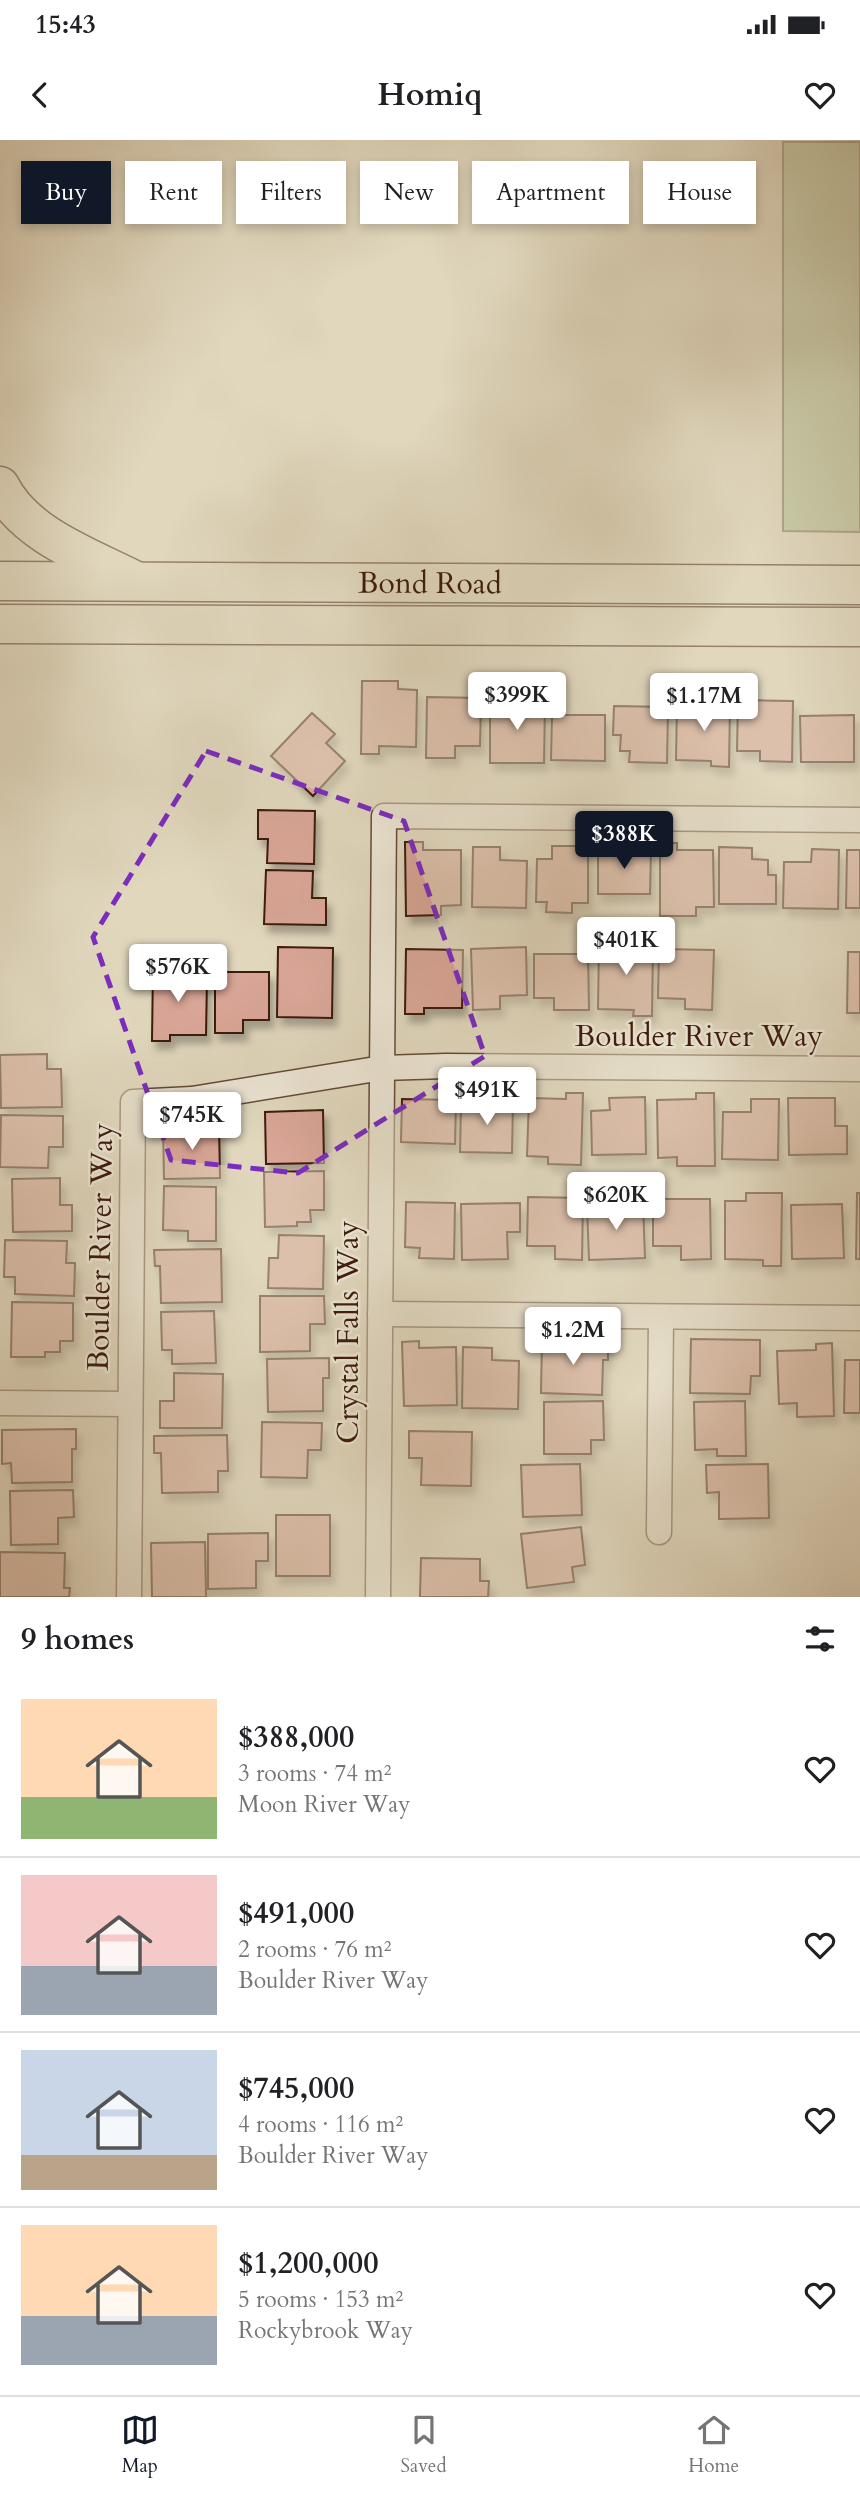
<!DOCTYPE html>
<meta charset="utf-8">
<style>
:root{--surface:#fff;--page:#f2f2f2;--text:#202124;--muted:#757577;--line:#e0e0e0;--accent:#111827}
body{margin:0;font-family:Cardo,serif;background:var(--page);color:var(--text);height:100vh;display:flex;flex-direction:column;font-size:26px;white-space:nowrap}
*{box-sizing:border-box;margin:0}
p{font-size:23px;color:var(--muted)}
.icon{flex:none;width:38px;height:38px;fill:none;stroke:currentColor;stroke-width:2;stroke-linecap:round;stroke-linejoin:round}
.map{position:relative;height:1457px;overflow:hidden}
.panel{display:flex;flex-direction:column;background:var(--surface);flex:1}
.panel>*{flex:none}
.guide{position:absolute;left:21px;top:21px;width:819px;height:63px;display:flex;gap:14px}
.price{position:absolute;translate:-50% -60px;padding:0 16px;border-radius:7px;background:#fff;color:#222;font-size:23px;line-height:46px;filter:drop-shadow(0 2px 4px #0008)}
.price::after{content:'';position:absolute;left:50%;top:42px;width:21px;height:16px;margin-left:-10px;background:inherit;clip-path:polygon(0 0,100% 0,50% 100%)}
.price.current{background:var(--accent);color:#fff}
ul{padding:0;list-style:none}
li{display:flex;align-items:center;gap:21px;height:175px;padding:0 21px}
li+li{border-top:2px solid var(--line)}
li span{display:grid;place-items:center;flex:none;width:196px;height:140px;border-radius:0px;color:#555}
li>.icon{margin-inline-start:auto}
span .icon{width:84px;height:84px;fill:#fffc;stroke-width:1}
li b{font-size:30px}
h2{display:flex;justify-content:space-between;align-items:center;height:84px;padding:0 21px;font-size:30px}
.chip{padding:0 24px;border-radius:0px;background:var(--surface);box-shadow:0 4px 10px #0003;font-size:24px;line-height:63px}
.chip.current{background:var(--accent);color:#fff}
.status{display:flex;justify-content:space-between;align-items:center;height:49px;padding:0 35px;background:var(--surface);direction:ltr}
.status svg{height:19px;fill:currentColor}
header{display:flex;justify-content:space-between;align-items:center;height:91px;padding:0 21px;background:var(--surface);font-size:32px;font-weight:700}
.menu{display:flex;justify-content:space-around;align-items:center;height:98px;border-top:2px solid var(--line);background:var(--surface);font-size:19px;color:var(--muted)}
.menu a{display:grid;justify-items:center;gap:4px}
.menu .current{color:var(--accent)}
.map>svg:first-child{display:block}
.green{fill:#b1be92;stroke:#776c4f;stroke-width:2}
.building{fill:#d8a596;stroke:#3d1a0c;stroke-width:2;filter:url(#shadow)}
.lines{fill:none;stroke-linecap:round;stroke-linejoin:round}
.minor-casing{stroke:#664938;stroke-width:27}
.primary-casing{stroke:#3d1a0c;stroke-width:41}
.minor{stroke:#ebe5d4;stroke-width:24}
.primary{stroke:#e0d7bd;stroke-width:38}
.marked{fill:none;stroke:#7b2cbf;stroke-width:5;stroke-dasharray:14 9;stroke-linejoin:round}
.labels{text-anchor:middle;stroke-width:5;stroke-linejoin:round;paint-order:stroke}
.street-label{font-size:30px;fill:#3d1a0c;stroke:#ebe5d4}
</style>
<div class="status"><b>15:43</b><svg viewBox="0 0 49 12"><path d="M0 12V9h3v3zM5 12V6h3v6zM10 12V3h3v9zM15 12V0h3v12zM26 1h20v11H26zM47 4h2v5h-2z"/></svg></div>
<header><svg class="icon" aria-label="back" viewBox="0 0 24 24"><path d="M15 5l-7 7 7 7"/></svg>Homiq<svg class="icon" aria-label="heart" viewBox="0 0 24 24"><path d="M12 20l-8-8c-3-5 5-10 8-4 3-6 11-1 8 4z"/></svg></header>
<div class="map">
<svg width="860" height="1457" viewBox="0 0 860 1457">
<defs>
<filter id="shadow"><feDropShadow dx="4.5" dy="8" stdDeviation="3.5" flood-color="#0004"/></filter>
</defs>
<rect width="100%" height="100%" fill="#e0d7bd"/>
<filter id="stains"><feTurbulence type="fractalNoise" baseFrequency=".00286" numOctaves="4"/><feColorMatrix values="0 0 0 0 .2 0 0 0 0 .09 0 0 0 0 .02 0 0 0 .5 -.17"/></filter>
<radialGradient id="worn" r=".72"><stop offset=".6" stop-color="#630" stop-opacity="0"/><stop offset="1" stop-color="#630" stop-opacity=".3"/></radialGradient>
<path class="green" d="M 783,2 L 860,2 L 860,392 L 783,391 Z"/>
<g class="building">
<path d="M 362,541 L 398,541 L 398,549 L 417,550 L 416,607 L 379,606 L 379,614 L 361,614 Z"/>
<path d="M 427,557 L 481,558 L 480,606 L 455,606 L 455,618 L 426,618 Z"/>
<path d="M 738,560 L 793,561 L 792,622 L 760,621 L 760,611 L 737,611 Z"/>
<path d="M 490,561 L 545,562 L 544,623 L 490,623 Z"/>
<path d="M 677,562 L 730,563 L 729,627 L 711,626 L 711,621 L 676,620 Z"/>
<path d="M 614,566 L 668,567 L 667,623 L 629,622 L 630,611 L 620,611 L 621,595 L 613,595 Z"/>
<path d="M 312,573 L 335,594 L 326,603 L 345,621 L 313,656 L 271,616 Z"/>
<path d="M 552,575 L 605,575 L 605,621 L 551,620 Z"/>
<path d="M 854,575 L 854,622 L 801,622 L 800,576 Z"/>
<path d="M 258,670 L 315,671 L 314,724 L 267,723 L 268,699 L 258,699 Z"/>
<path d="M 405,702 L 423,702 L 423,710 L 461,710 L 461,765 L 441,766 L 441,775 L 406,776 Z"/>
<path d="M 660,703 L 677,703 L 677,710 L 713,710 L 714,767 L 696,767 L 696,776 L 660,776 Z"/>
<path d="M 552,706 L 588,706 L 588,763 L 572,763 L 572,773 L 546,772 L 547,762 L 536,762 L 537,719 L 552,719 Z"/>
<path d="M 473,707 L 500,707 L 500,720 L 527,721 L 526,768 L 472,767 Z"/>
<path d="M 719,707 L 752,708 L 752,719 L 768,720 L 768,735 L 776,735 L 776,764 L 719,764 Z"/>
<path d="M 598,708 L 651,709 L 650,754 L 598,754 Z"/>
<path d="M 812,709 L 839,710 L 838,769 L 783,768 L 784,722 L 811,722 Z"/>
<path d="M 847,710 L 860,710 L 860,768 L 846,768 Z"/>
<path d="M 266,730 L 313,731 L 312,758 L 326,758 L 326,785 L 264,784 Z"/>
<path d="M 599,802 L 653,803 L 652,876 L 633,876 L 634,870 L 598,869 Z"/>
<path d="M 278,807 L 333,808 L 332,878 L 277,877 Z"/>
<path d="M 526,807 L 527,855 L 500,856 L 500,869 L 473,870 L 471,809 Z"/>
<path d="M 406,809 L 463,810 L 462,868 L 424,868 L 424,874 L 405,874 Z"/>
<path d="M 659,809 L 714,810 L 712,870 L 685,869 L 685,859 L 658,858 Z"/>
<path d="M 848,812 L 860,812 L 860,873 L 847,873 Z"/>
<path d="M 534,814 L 588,814 L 589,870 L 554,870 L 554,858 L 534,858 Z"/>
<path d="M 153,828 L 190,829 L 189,838 L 207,838 L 206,895 L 170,895 L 170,901 L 152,901 Z"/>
<path d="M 215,832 L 269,832 L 269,880 L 243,880 L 243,893 L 215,893 Z"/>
<path d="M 47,914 L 47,929 L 61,929 L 62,967 L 1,968 L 0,915 Z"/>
<path d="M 566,953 L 583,953 L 581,1025 L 548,1024 L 548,1017 L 527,1016 L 529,958 L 566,959 Z"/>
<path d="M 696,953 L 714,953 L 715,1026 L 677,1026 L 677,1017 L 658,1018 L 657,960 L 696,959 Z"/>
<path d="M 645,957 L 646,1014 L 592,1015 L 591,971 L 610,970 L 609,958 Z"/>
<path d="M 788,958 L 835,958 L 835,986 L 847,986 L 847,1014 L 789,1015 Z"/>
<path d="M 402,959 L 456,960 L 455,1004 L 401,1002 Z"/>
<path d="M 751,959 L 779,959 L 778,1020 L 722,1019 L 723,972 L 751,972 Z"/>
<path d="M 483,960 L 513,960 L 512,1013 L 460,1012 L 461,965 L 483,965 Z"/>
<path d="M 323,970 L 324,1023 L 266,1024 L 265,972 Z"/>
<path d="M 1,975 L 63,976 L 63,1007 L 49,1007 L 48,1028 L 0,1027 Z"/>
<path d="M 219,985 L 220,1038 L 164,1039 L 163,986 Z"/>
<path d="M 324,1031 L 324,1070 L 310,1070 L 311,1082 L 297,1082 L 297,1086 L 265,1087 L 264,1032 Z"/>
<path d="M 60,1038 L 60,1065 L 72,1065 L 72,1091 L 13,1092 L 12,1039 Z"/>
<path d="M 164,1046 L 216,1047 L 216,1101 L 188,1101 L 188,1091 L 163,1090 Z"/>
<path d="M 746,1053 L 782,1053 L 781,1126 L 763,1126 L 763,1120 L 725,1119 L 725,1061 L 746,1061 Z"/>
<path d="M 857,1053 L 860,1053 L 860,1119 L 856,1119 Z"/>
<path d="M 528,1057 L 583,1058 L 582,1120 L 555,1119 L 555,1106 L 527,1106 Z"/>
<path d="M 653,1059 L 710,1059 L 711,1119 L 681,1120 L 681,1106 L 653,1106 Z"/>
<path d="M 406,1062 L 455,1063 L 454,1119 L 419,1118 L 420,1108 L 405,1107 Z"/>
<path d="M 520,1063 L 520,1092 L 507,1092 L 508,1119 L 462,1120 L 461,1064 Z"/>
<path d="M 643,1064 L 645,1118 L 589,1120 L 587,1066 Z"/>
<path d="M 842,1064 L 844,1118 L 792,1119 L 791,1065 Z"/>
<path d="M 279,1095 L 324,1096 L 323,1149 L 268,1148 L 269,1118 L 278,1118 Z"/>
<path d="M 5,1100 L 67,1101 L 66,1123 L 75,1123 L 74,1156 L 15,1154 L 15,1137 L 4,1137 Z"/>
<path d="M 221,1109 L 222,1162 L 161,1163 L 160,1126 L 155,1126 L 154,1110 Z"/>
<path d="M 260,1156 L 324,1156 L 325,1184 L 310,1184 L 310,1211 L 260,1212 Z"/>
<path d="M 12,1162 L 73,1163 L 73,1201 L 60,1201 L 60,1212 L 45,1212 L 45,1217 L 11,1217 Z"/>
<path d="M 214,1171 L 216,1223 L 172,1224 L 172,1210 L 162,1210 L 161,1172 Z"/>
<path d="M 691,1199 L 760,1200 L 760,1236 L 751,1236 L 750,1254 L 690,1253 Z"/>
<path d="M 542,1200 L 608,1200 L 608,1220 L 603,1220 L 602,1255 L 541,1253 Z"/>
<path d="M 419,1201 L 419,1208 L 456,1207 L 457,1265 L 404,1266 L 402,1202 Z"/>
<path d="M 832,1203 L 834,1276 L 797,1277 L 797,1263 L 779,1264 L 777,1211 L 816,1210 L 816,1204 Z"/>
<path d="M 463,1207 L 492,1208 L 492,1220 L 519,1221 L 518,1269 L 462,1268 Z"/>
<path d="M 329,1218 L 329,1238 L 323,1238 L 323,1271 L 268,1272 L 267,1219 Z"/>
<path d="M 845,1220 L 860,1220 L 860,1273 L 844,1273 Z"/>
<path d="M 174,1233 L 223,1234 L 222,1288 L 160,1288 L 160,1261 L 174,1261 Z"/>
<path d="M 603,1261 L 604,1300 L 591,1300 L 591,1314 L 544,1314 L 544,1262 Z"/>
<path d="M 745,1261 L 746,1316 L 717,1316 L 717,1309 L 695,1310 L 694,1262 Z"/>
<path d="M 262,1282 L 322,1283 L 321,1310 L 308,1310 L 307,1338 L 261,1337 Z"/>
<path d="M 76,1289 L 76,1309 L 72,1309 L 72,1342 L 12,1343 L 11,1323 L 2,1324 L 2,1290 Z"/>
<path d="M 409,1291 L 472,1292 L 471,1346 L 421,1345 L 422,1318 L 409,1318 Z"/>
<path d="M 227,1295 L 228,1331 L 218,1331 L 218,1352 L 162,1353 L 161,1313 L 154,1313 L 154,1296 Z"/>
<path d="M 580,1324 L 582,1375 L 523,1377 L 521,1325 Z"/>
<path d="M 768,1324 L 769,1378 L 719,1379 L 719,1352 L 707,1353 L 706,1325 Z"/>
<path d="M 73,1350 L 74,1377 L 58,1378 L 58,1404 L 11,1405 L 10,1351 Z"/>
<rect x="276" y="1375" width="54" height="61"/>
<path d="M 581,1387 L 585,1425 L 572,1427 L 574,1442 L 527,1448 L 521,1394 Z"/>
<path d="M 268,1393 L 268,1421 L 256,1421 L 256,1448 L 208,1449 L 208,1394 Z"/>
<path d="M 205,1402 L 206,1457 L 152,1457 L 151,1403 Z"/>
<path d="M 0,1412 L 65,1413 L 64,1448 L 70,1448 L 69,1457 L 0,1457 Z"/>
<path d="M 421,1418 L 480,1419 L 480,1441 L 489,1441 L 488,1457 L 420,1457 Z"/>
</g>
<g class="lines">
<defs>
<g id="minor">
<path d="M 380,1174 L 860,1178"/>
<path d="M 0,1263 L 130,1264"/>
<path d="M 659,1392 L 661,1177"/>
<path d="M 129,1457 L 133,962 L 192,959 L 382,928 L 446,926 L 860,929"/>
<path d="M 378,1457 L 384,676 L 860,680"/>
</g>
<g id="primary">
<path d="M 0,346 C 24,394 86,416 132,439"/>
<path id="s1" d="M 0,441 L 860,445"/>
<path d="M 0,484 L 860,487"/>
</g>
</defs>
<use href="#minor" class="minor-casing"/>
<use href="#primary" class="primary-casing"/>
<use href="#minor" class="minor"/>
<use href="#primary" class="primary"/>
</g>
<path d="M0 0H860V1457H0ZM 206,611 L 404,681 L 485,916 L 298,1033 L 171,1020 L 93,797 Z" fill="#e0d7bd" fill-opacity=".55" fill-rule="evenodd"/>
<path class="marked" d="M 206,611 L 404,681 L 485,916 L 298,1033 L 171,1020 L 93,797 Z"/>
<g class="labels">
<g class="street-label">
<text dy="10" stroke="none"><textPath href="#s1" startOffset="430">Bond Road</textPath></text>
<text x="699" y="906">Boulder River Way</text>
<text transform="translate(100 1107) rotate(-89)" y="10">Boulder River Way</text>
<text transform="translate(348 1192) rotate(-90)" y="10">Crystal Falls Way</text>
</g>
</g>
<rect width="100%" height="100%" filter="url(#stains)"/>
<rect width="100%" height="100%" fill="url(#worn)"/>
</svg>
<b class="price" style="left:517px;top:592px">$399K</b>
<b class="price" style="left:704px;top:593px">$1.17M</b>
<b class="price current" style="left:624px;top:731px">$388K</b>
<b class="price" style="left:626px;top:837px">$401K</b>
<b class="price" style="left:178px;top:864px">$576K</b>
<b class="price" style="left:487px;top:987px">$491K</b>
<b class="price" style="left:192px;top:1012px">$745K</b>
<b class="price" style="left:616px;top:1092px">$620K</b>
<b class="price" style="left:573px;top:1227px">$1.2M</b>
<div class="guide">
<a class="chip current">Buy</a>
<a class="chip">Rent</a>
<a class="chip">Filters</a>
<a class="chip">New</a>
<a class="chip">Apartment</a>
<a class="chip">House</a>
</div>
</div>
<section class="panel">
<h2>9 homes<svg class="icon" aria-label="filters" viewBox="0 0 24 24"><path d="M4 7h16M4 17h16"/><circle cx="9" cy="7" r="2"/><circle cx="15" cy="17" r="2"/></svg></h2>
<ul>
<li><span style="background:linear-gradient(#ffd9b3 70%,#8fb573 0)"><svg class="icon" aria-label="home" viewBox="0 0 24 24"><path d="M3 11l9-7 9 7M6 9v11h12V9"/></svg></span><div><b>$388,000</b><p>3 rooms · 74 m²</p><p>Moon River Way</p></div><svg class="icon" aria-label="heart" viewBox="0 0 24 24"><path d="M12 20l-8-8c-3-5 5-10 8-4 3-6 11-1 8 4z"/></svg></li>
<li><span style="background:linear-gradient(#f6c9c9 65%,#9aa5b1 0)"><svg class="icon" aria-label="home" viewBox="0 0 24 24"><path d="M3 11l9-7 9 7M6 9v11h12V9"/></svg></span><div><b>$491,000</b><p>2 rooms · 76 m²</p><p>Boulder River Way</p></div><svg class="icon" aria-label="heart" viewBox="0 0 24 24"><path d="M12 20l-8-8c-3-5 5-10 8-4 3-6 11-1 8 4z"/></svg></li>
<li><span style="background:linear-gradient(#c9d6e8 75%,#b9a48a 0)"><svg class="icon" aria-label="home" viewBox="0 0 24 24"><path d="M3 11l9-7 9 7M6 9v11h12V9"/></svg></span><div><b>$745,000</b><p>4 rooms · 116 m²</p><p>Boulder River Way</p></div><svg class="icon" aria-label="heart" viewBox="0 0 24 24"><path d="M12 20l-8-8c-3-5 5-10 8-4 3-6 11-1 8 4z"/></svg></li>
<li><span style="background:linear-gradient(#ffd9b3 65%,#9aa5b1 0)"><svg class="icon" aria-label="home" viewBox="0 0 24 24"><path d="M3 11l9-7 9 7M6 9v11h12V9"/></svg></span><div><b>$1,200,000</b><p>5 rooms · 153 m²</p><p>Rockybrook Way</p></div><svg class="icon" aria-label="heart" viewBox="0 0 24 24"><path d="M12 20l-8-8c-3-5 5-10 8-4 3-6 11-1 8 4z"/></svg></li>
</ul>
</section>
<nav class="menu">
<a class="current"><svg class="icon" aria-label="map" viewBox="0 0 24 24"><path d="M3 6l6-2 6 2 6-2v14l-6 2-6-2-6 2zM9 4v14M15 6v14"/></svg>Map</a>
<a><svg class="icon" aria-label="saved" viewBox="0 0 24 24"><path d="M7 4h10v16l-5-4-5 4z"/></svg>Saved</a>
<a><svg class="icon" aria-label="home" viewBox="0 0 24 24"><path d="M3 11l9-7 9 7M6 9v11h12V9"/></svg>Home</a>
</nav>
